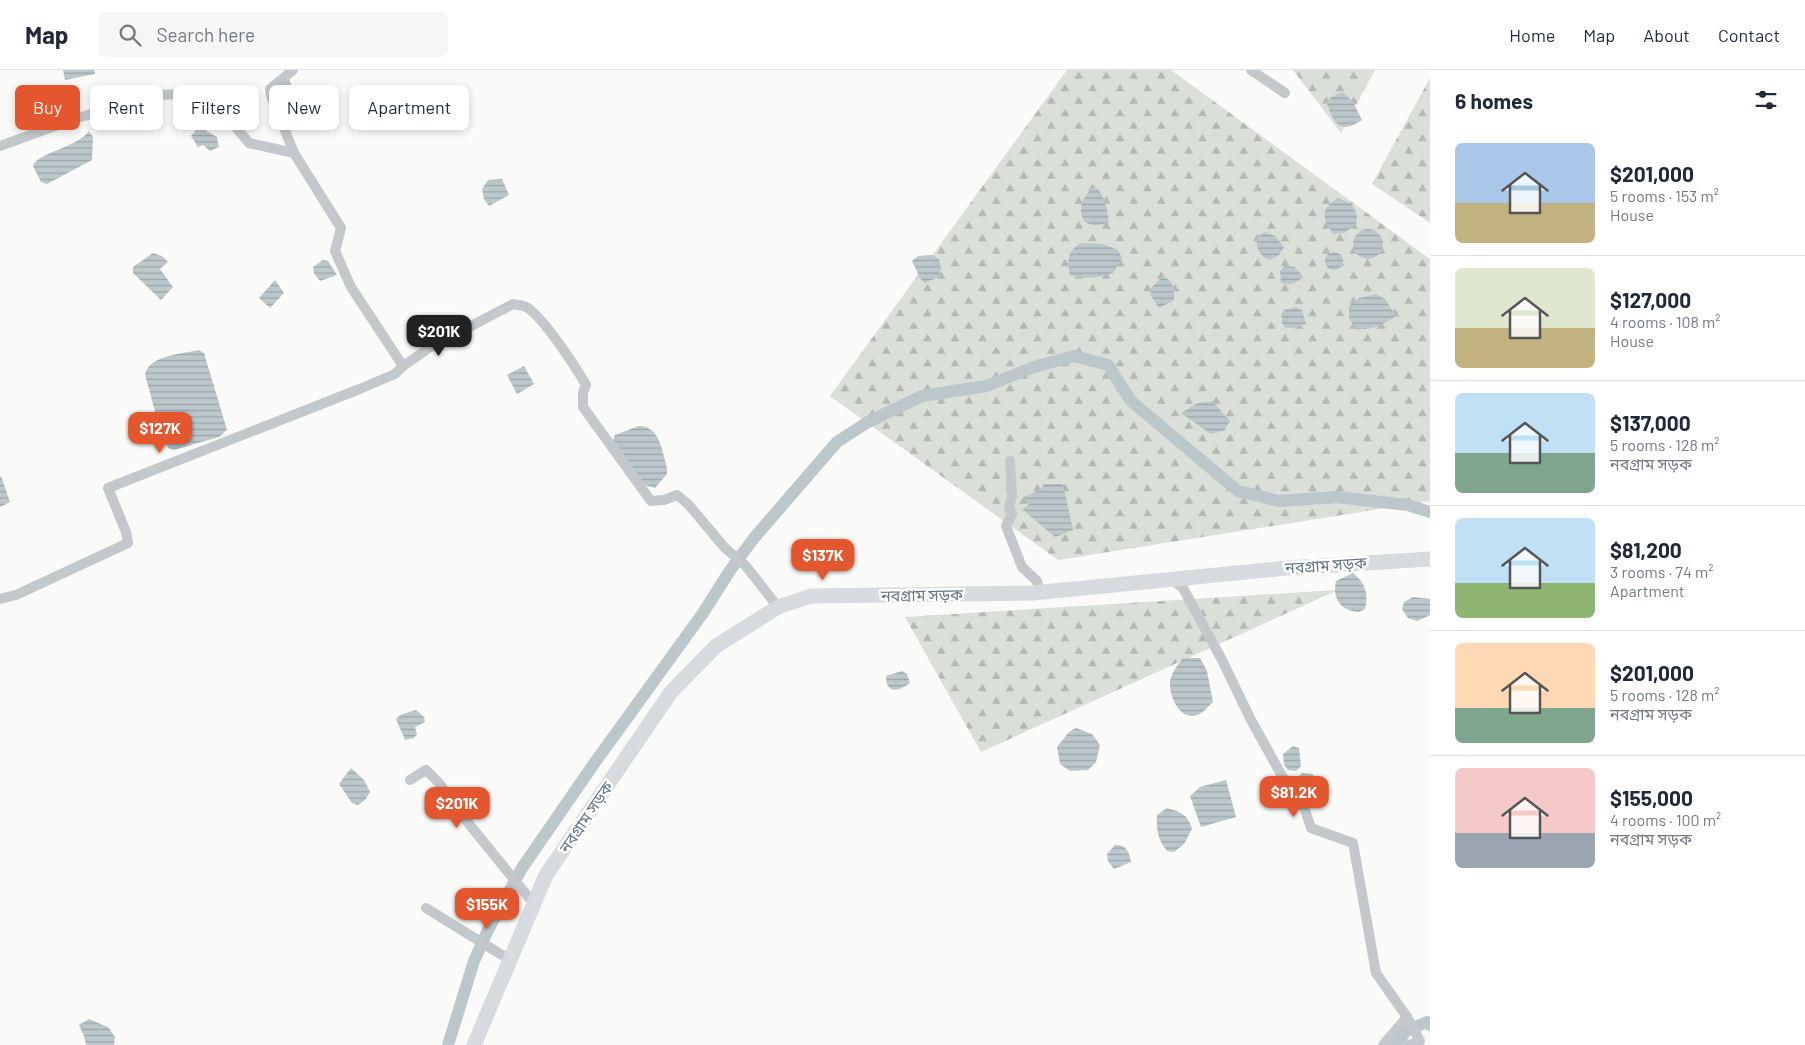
<!DOCTYPE html>
<meta charset="utf-8">
<style>
:root{--surface:#fff;--page:#f6f6f7;--text:#1f2937;--muted:#747a83;--line:#e0e1e3;--accent:#e4572e}
body{margin:0;font-family:Barlow,"Noto Sans Bengali",sans-serif;background:var(--page);color:var(--text);height:100vh;display:flex;flex-direction:column;font-size:19px;white-space:nowrap}
*{box-sizing:border-box;margin:0}
p{font-size:16px;color:var(--muted)}
.icon{flex:none;width:28px;height:28px;fill:none;stroke:currentColor;stroke-width:2;stroke-linecap:round;stroke-linejoin:round}
.map{position:relative;flex:1;overflow:hidden}
.sheet{display:flex;flex-direction:column;background:var(--surface);width:375px}
.sheet>*{flex:none}
.guide{position:absolute;left:15px;top:15px;width:475px;height:45px;display:flex;gap:10px}
.price{position:absolute;translate:-50% -42px;padding:0 11px;border-radius:10px;background:var(--accent);color:#fff;font-size:16px;line-height:32px;filter:drop-shadow(0 1px 2px #0008)}
.price::after{content:'';position:absolute;left:50%;top:30px;width:15px;height:11px;margin-left:-8px;background:inherit;clip-path:polygon(0 0,100% 0,50% 100%)}
.price.active{background:#222;color:#fff}
ul{padding:0;list-style:none}
li{display:flex;align-items:center;gap:15px;height:125px;padding:0 25px}
li+li{border-top:1px solid var(--line)}
li span{display:grid;place-items:center;flex:none;width:140px;height:100px;border-radius:8px;color:#555}
li>.icon{margin-inline-start:auto}
span .icon{width:60px;height:60px;fill:#fffc;stroke-width:1}
li b{font-size:21px}
h2{display:flex;justify-content:space-between;align-items:center;height:60px;padding:0 25px;font-size:21px}
.chip{padding:0 18px;border-radius:8px;background:var(--surface);box-shadow:0 2px 8px #0003;font-size:18px;line-height:45px}
.chip.active{background:var(--accent);color:#fff}
header{display:flex;align-items:center;gap:30px;box-sizing:border-box;height:70px;padding:0 25px;background:var(--surface);border-bottom:1px solid var(--line)}
header strong{font-size:24px}
nav{display:flex;gap:28px;margin-inline-start:auto;font-size:18px}
.search{width:350px;height:45px;background:var(--page);display:flex;align-items:center;gap:12px;box-sizing:border-box;padding:0 18px;border-radius:8px;color:var(--muted);font-size:19px}
main{display:flex;flex:1;min-height:0}
.map>svg:first-child{display:block}
.forest{fill:url(#forest-firs)}
.water{fill:url(#water-rules)}
.lines{fill:none;stroke-linecap:round;stroke-linejoin:round}
.canal{stroke:#bbc7cb;stroke-width:12}
.minor{stroke:#c3c8cc;stroke-width:10}
.secondary{stroke:#d6dbdf;stroke-width:15}
.labels{text-anchor:middle;stroke-width:5;stroke-linejoin:round;paint-order:stroke}
.street-label{font-size:16px;fill:#657683;stroke:#fff}
</style>
<header>
<strong>Map</strong>
<div class="search"><svg class="icon" aria-label="search" viewBox="0 0 24 24"><circle cx="10" cy="10" r="6"/><path d="M15 15l6 6"/></svg>Search here</div>
<nav><a>Home</a><a>Map</a><a>About</a><a>Contact</a></nav>
</header>
<main>
<div class="map">
<svg width="1430" height="975" viewBox="0 0 1430 975">
<defs>
<pattern id="forest-firs" width="22" height="20" patternUnits="userSpaceOnUse" patternTransform="scale(1.25)"><rect width="22" height="20" fill="#dadfd7"/><path d="M5 1l3.5 6h-7zM16 11l3.5 6h-7z" fill="#b4b9b4"/></pattern>
<pattern id="water-rules" width="6" height="5" patternUnits="userSpaceOnUse" patternTransform="scale(1.25)"><rect width="6" height="5" fill="#bbc7cb"/><path d="M0 2.5h6" fill="none" stroke="#9ca6aa"/></pattern>
</defs>
<rect width="100%" height="100%" fill="#fafaf8"/>
<g class="forest">
<path d="M 1067,0 L 1171,0 L 1430,189 L 1430,431 L 1058,490 L 830,326 Z"/>
<path d="M 1293,0 L 1375,0 L 1341,63 Z"/>
<path d="M 1430,8 L 1430,153 L 1372,114 Z"/>
<path d="M 1338,520 L 981,682 L 905,547 Z"/>
</g>
<g class="water">
<path d="M 63,0 L 94,0 L 95,4 L 65,10 Z"/>
<path d="M 289,9 L 301,39 L 288,46 L 278,21 L 282,14 Z"/>
<path d="M 1339,23 L 1344,23 L 1353,32 L 1362,50 C 1341,64 1335,56 1327,34 L 1330,28 Z"/>
<path d="M 197,59 L 203,59 L 217,67 L 219,77 L 210,81 L 203,75 L 198,77 L 191,66 Z"/>
<path d="M 89,61 L 93,67 L 92,90 L 47,114 L 41,112 L 33,96 C 36,83 77,78 89,61 Z"/>
<path d="M 502,109 L 509,125 L 489,136 L 484,129 L 482,119 L 488,110 Z"/>
<path d="M 1094,116 C 1105,124 1107,138 1109,152 C 1092,159 1077,154 1082,133 C 1084,127 1090,120 1094,116 Z"/>
<path d="M 1338,128 L 1352,134 L 1357,145 L 1356,154 L 1344,163 L 1333,164 C 1322,148 1320,139 1338,128 Z"/>
<circle cx="1368" cy="174" r="15"/>
<path d="M 1264,162 L 1275,166 L 1284,177 L 1279,185 L 1269,190 C 1259,185 1256,179 1257,168 Z"/>
<path d="M 1081,173 L 1103,174 L 1118,180 L 1122,188 L 1113,203 C 1097,208 1086,210 1070,205 C 1067,190 1067,181 1081,173 Z"/>
<circle cx="1334" cy="191" r="9"/>
<path d="M 153,183 L 162,186 L 168,192 L 160,199 L 173,217 L 161,230 L 133,203 L 133,197 Z"/>
<path d="M 932,185 L 939,189 L 941,198 L 938,207 L 925,213 L 920,208 L 912,191 L 918,186 Z"/>
<path d="M 323,190 L 328,191 L 337,205 L 320,211 L 314,203 L 313,197 Z"/>
<path d="M 1285,196 L 1295,197 L 1302,207 C 1297,214 1289,215 1281,213 L 1280,201 Z"/>
<path d="M 1163,206 C 1173,211 1175,219 1174,230 L 1159,238 L 1151,226 L 1150,219 Z"/>
<path d="M 275,210 L 284,223 L 270,238 L 259,228 Z"/>
<path d="M 1376,224 L 1385,229 L 1396,246 C 1384,254 1371,261 1356,259 L 1349,248 L 1349,236 L 1359,228 Z"/>
<path d="M 1296,237 L 1302,240 L 1306,254 L 1293,258 L 1286,258 L 1282,253 L 1282,244 L 1287,239 Z"/>
<path d="M 199,280 L 204,283 L 227,360 L 219,367 L 174,380 L 168,378 L 154,338 L 145,304 C 150,285 182,284 199,280 Z"/>
<path d="M 524,296 L 534,314 L 517,324 L 507,305 Z"/>
<path d="M 1212,331 L 1230,351 L 1224,361 L 1211,364 L 1181,343 L 1198,333 Z"/>
<path d="M 639,356 C 660,356 662,381 667,398 L 667,404 L 655,418 L 645,415 L 613,370 L 615,365 Z"/>
<path d="M 1,406 L 10,432 L 0,437 L 0,407 Z"/>
<path d="M 1044,414 L 1063,414 L 1073,460 L 1055,467 L 1022,439 L 1029,434 L 1024,427 L 1040,420 Z"/>
<path d="M 1353,503 C 1365,513 1369,523 1365,539 L 1359,542 C 1341,541 1332,529 1336,511 Z"/>
<path d="M 1413,527 L 1430,529 L 1430,545 L 1417,551 L 1408,548 L 1402,539 L 1404,532 Z"/>
<path d="M 1183,588 L 1200,588 L 1207,601 L 1213,632 C 1209,635 1206,640 1201,643 C 1182,655 1169,628 1170,612 C 1171,603 1178,595 1183,588 Z"/>
<path d="M 902,601 L 907,604 L 910,613 C 899,621 886,625 886,606 Z"/>
<path d="M 416,640 L 424,647 L 425,652 L 415,657 L 417,664 L 414,668 L 405,670 L 396,649 L 400,645 Z"/>
<path d="M 1076,658 L 1092,664 L 1100,675 L 1096,692 L 1088,700 L 1070,701 L 1060,694 L 1057,677 L 1069,662 Z"/>
<path d="M 1293,676 L 1299,678 L 1301,696 L 1296,701 L 1288,700 L 1284,695 L 1283,684 Z"/>
<path d="M 351,698 L 364,710 L 370,722 L 365,730 L 358,735 L 352,733 L 339,714 Z"/>
<path d="M 1302,703 L 1312,704 L 1320,712 L 1307,722 L 1301,720 L 1299,706 Z"/>
<path d="M 1226,710 L 1236,747 L 1201,757 L 1190,726 L 1200,717 Z"/>
<path d="M 1167,738 C 1181,742 1188,745 1192,759 L 1184,774 L 1174,782 L 1167,781 C 1158,770 1156,759 1157,745 Z"/>
<path d="M 1115,775 C 1127,775 1129,782 1131,792 L 1114,799 L 1108,791 L 1107,784 Z"/>
<path d="M 89,949 L 108,957 L 115,967 L 114,975 L 86,975 L 84,966 L 79,955 Z"/>
</g>
<g class="lines">
<g class="canal">
<path d="M 448,975 L 474,891 L 488,860 L 522,798 L 593,695 L 703,543 L 729,502 L 754,468 L 837,372 L 868,352 L 922,326 L 986,316 L 1034,297 L 1074,286 L 1108,295 L 1131,331 L 1238,421 L 1279,431 L 1336,427 L 1408,435 L 1430,442"/>
<path d="M 1396,975 L 1406,961 L 1427,952 L 1430,955"/>
</g>
<g class="minor">
<path d="M 293,0 L 270,19 L 271,26 L 294,83 L 341,158 L 335,181 L 351,217 L 403,296 L 429,278 L 513,234 C 517,235 524,235 528,238 C 545,250 575,296 586,315 L 583,323 L 583,337 L 651,431 L 664,430 L 677,425 L 688,434 L 725,478 L 745,495 L 778,537"/>
<path d="M 1251,0 L 1285,23"/>
<path d="M 0,76 L 77,48 L 159,25 L 195,23 L 214,31 L 249,73 L 294,83"/>
<path d="M 1010,391 L 1012,426 L 1009,437 L 1012,444 L 1006,456 L 1022,497 L 1037,511 L 1039,522"/>
<path d="M 1171,509 L 1183,518 L 1222,590 L 1251,650 L 1282,706 L 1304,737 L 1311,758 L 1353,773 L 1376,903 L 1407,947 L 1383,975"/>
<path d="M 0,529 L 16,525 L 128,473 L 126,462 L 108,418 L 357,320 L 395,304 L 403,296"/>
<path d="M 410,710 L 426,700 L 439,713 L 469,754 L 534,834"/>
<path d="M 426,838 L 510,890"/>
<path d="M 1407,947 L 1420,971 L 1409,975"/>
</g>
<path class="secondary" d="M 474,975 L 546,805 L 671,622 L 716,576 L 778,537 L 811,526 L 1033,523 L 1287,498 L 1430,489"/>
</g>
<g class="labels">
<g class="street-label">
<text transform="translate(1326 495) rotate(-4)" y="6">নবগ্রাম সড়ক</text>
<text transform="translate(922 525) rotate(-1)" y="6">নবগ্রাম সড়ক</text>
<text transform="translate(586 747) rotate(-56)" y="6">নবগ্রাম সড়ক</text>
</g>
</g>
</svg>
<b class="price active" style="left:439px;top:287px">$201K</b>
<b class="price" style="left:160px;top:384px">$127K</b>
<b class="price" style="left:823px;top:511px">$137K</b>
<b class="price" style="left:1294px;top:748px">$81.2K</b>
<b class="price" style="left:457px;top:759px">$201K</b>
<b class="price" style="left:487px;top:860px">$155K</b>
<div class="guide">
<a class="chip active">Buy</a>
<a class="chip">Rent</a>
<a class="chip">Filters</a>
<a class="chip">New</a>
<a class="chip">Apartment</a>
</div>
</div>
<section class="sheet">
<h2>6 homes<svg class="icon" aria-label="filters" viewBox="0 0 24 24"><path d="M4 7h16M4 17h16"/><circle cx="9" cy="7" r="2"/><circle cx="15" cy="17" r="2"/></svg></h2>
<ul>
<li><span style="background:linear-gradient(#a9c7e8 60%,#c2b280 0)"><svg class="icon" aria-label="home" viewBox="0 0 24 24"><path d="M3 11l9-7 9 7M6 9v11h12V9"/></svg></span><div><b>$201,000</b><p>5 rooms · 153 m²</p><p>House</p></div></li>
<li><span style="background:linear-gradient(#dfe7d0 60%,#c2b280 0)"><svg class="icon" aria-label="home" viewBox="0 0 24 24"><path d="M3 11l9-7 9 7M6 9v11h12V9"/></svg></span><div><b>$127,000</b><p>4 rooms · 108 m²</p><p>House</p></div></li>
<li><span style="background:linear-gradient(#bfe0f5 60%,#7fa58c 0)"><svg class="icon" aria-label="home" viewBox="0 0 24 24"><path d="M3 11l9-7 9 7M6 9v11h12V9"/></svg></span><div><b>$137,000</b><p>5 rooms · 128 m²</p><p>নবগ্রাম সড়ক</p></div></li>
<li><span style="background:linear-gradient(#bfe0f5 65%,#8fb573 0)"><svg class="icon" aria-label="home" viewBox="0 0 24 24"><path d="M3 11l9-7 9 7M6 9v11h12V9"/></svg></span><div><b>$81,200</b><p>3 rooms · 74 m²</p><p>Apartment</p></div></li>
<li><span style="background:linear-gradient(#ffd9b3 65%,#7fa58c 0)"><svg class="icon" aria-label="home" viewBox="0 0 24 24"><path d="M3 11l9-7 9 7M6 9v11h12V9"/></svg></span><div><b>$201,000</b><p>5 rooms · 128 m²</p><p>নবগ্রাম সড়ক</p></div></li>
<li><span style="background:linear-gradient(#f6c9c9 65%,#9aa5b1 0)"><svg class="icon" aria-label="home" viewBox="0 0 24 24"><path d="M3 11l9-7 9 7M6 9v11h12V9"/></svg></span><div><b>$155,000</b><p>4 rooms · 100 m²</p><p>নবগ্রাম সড়ক</p></div></li>
</ul>
</section>
</main>
